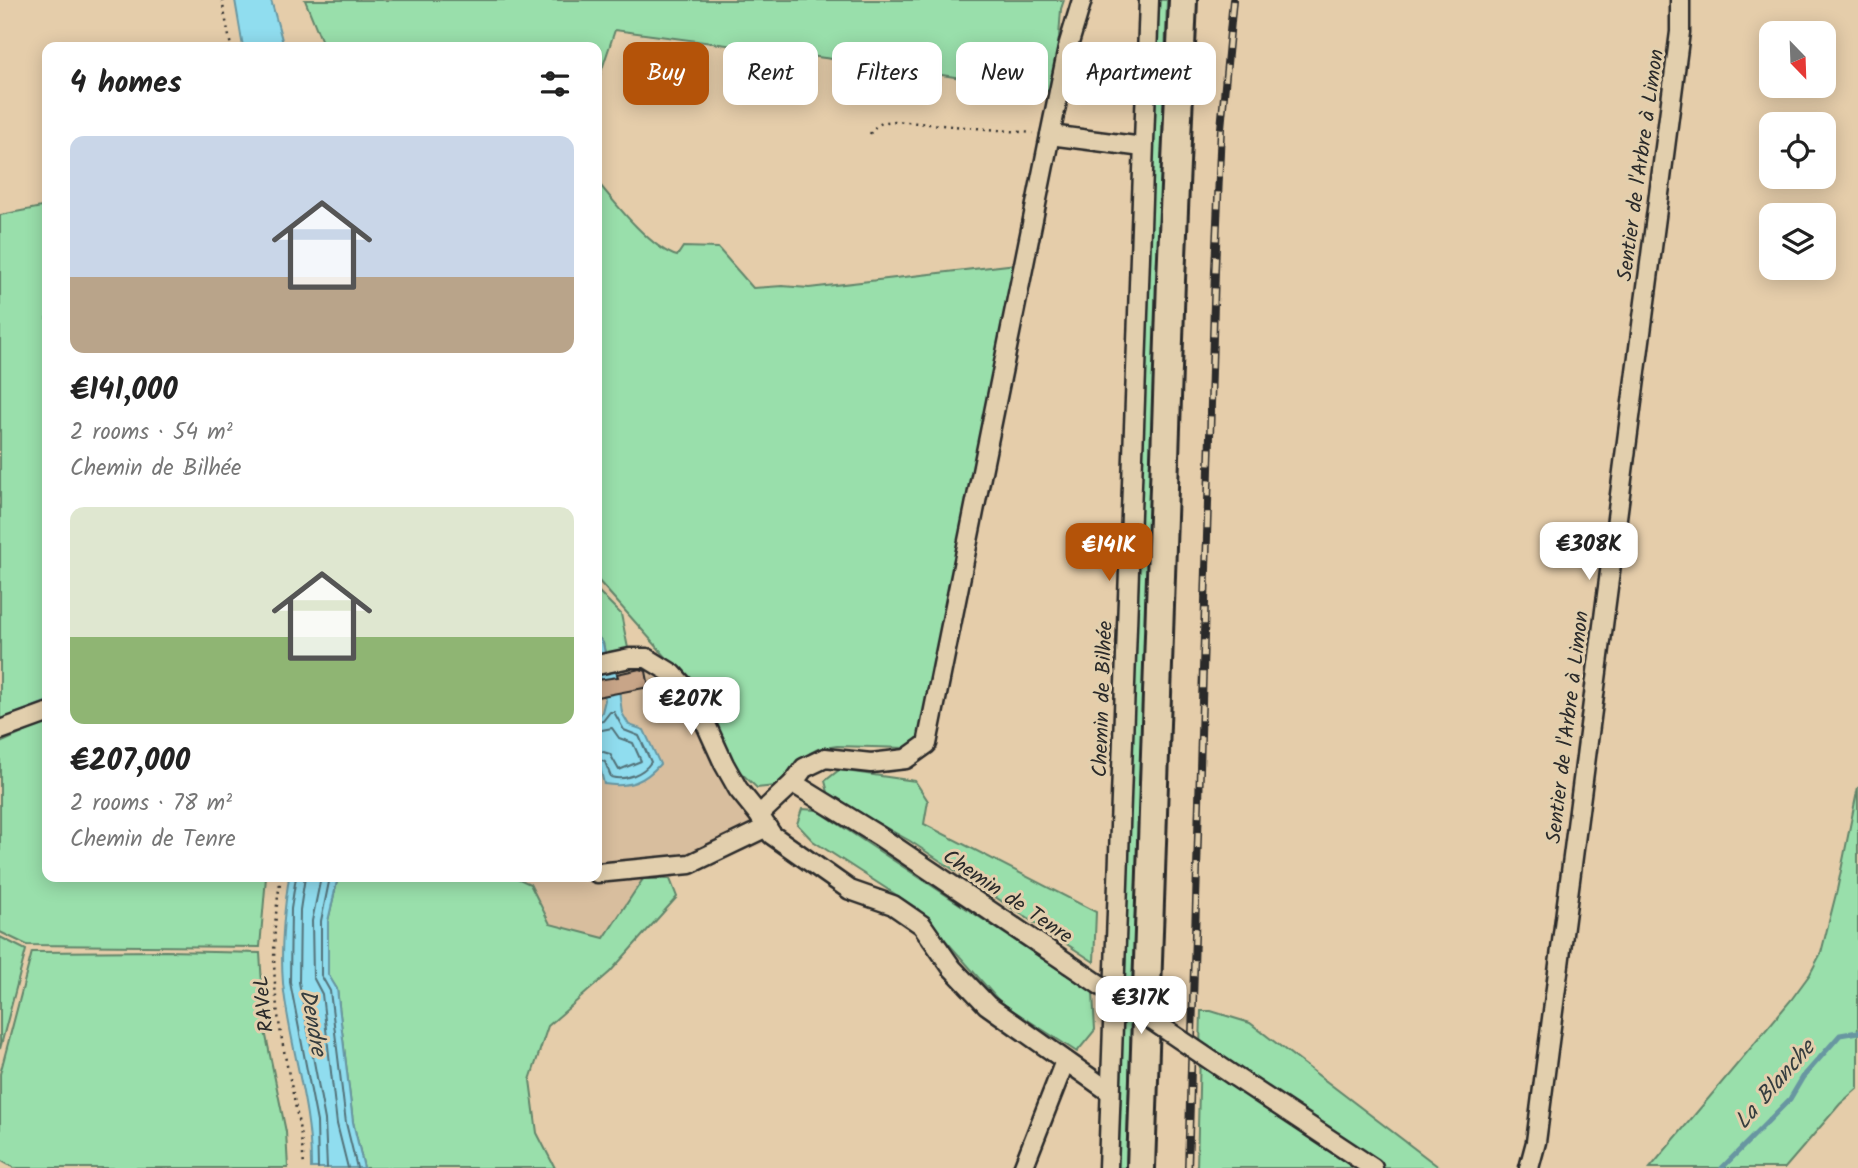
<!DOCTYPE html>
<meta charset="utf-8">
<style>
:root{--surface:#fff;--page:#f2f2f2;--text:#222;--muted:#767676;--accent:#b45309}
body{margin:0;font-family:Kalam,sans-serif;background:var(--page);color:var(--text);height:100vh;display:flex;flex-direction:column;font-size:26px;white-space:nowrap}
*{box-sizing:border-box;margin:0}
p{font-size:23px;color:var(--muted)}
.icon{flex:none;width:38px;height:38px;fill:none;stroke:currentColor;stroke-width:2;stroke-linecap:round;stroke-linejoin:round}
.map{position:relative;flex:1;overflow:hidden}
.drawer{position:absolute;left:42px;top:42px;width:560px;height:840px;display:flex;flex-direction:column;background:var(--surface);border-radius:14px;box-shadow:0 4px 18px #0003}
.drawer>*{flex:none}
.top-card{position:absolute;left:623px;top:42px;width:665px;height:63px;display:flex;gap:14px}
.needle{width:46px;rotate:157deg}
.tools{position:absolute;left:1759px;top:21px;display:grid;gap:14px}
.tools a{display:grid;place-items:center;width:77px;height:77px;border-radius:14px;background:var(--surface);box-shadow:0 4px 18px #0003;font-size:35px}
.price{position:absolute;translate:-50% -60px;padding:0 16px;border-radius:14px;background:#fff;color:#222;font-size:23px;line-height:46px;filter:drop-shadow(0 2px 4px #0008)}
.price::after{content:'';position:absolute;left:50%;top:42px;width:21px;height:16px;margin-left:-10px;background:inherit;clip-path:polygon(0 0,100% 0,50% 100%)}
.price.active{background:var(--accent);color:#fff}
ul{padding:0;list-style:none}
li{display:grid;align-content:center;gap:14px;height:371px;padding:0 28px}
li span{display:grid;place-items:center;height:217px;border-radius:14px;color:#555}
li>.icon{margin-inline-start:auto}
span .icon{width:126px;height:126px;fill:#fffc;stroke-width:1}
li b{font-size:30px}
h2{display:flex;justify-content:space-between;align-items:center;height:84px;padding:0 28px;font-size:30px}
.pill{padding:0 24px;border-radius:14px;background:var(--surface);box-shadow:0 4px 18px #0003;font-size:24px;line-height:63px}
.pill.active{background:var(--accent);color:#fff}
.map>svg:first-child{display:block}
.built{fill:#d8be9e}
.green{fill:#99dfab;stroke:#62856b;stroke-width:2}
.water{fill:#90ddef;stroke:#6896a1;stroke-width:2}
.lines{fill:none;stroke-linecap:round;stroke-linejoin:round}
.shore{stroke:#537279;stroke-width:2}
.stream{stroke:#6896a1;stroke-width:5}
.building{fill:#c8a588;stroke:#2b2b2b;stroke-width:2}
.minor-casing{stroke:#2b2b2b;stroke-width:23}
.highway-casing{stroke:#2b2b2b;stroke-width:32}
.path{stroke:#2b2b2b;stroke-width:2.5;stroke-dasharray:2 5;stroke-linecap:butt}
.minor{stroke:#e2cfad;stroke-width:18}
.highway{stroke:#e2cfad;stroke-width:26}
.rail-casing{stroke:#2b2b2b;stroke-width:8}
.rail{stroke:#e2cfad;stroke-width:5;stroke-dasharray:16;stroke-linecap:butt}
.minor-bridge-casing{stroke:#2b2b2b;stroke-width:23;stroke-linecap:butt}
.minor-bridge{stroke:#e2cfad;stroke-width:18}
.labels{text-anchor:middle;stroke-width:6;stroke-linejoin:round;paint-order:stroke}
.street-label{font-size:21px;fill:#2b2b2b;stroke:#e2cfad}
.water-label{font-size:23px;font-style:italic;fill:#353d3f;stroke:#e2cfad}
</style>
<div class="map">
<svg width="1858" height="1168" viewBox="0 0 1858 1168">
<rect width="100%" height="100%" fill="#e5cdaa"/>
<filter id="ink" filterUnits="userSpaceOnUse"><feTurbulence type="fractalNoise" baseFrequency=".0143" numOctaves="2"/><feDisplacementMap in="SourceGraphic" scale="14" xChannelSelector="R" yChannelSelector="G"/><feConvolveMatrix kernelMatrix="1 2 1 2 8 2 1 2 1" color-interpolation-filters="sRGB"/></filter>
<g filter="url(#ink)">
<path class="built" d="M 645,668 L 663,679 L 688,705 L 716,773 L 765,843 L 670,879 L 643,879 L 604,938 L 550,924 L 530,884 L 515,877 L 597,877 L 597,676 Z"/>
<g class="green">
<path d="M 305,0 L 1064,0 L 1061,9 L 1055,92 L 862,63 L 615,30 L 597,84 L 597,47 L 324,47 Z"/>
<path d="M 1155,0 L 1167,0 L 1126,1168 L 1114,1168 Z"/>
<path d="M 597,181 C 615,203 650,248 677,256 L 683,247 L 718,248 L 753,288 L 782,286 L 809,288 L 1017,264 L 921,736 L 907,748 L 837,746 L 818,749 L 810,753 L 775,786 L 757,788 L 737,769 L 706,702 L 597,579 Z"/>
<path d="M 47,206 L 47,702 L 0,721 L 0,215 Z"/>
<path d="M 597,590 L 621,614 L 630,658 L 607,663 L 603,643 L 597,636 Z"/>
<path d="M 47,722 L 47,877 L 266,877 L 260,947 L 27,945 L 0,932 L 0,743 Z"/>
<path d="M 839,770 L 915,781 L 928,801 L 924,824 L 1096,912 L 1094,962 L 910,841 L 829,796 L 825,781 Z"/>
<path d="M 1858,787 L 1858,1088 L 1840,1104 L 1785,1168 L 1650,1168 L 1791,1000 L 1810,974 L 1821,953 L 1837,890 Z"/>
<path d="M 802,809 L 817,810 L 1093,992 L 1095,1030 L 1077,1052 L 1000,1002 L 918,909 L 813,841 L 797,824 Z"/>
<path d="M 338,877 L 515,877 L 530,884 L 550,924 L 604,938 L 643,879 L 670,879 L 677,897 L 610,972 L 548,1026 L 530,1080 L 537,1133 L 555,1168 L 364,1168 L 353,1122 L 337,989 L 328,975 L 328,921 Z"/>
<path d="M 0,937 L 26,950 L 0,1049 Z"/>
<path d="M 166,951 L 260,953 L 265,1031 L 286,1132 L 288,1168 L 14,1168 L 0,1160 L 0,1074 L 32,952 Z"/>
<path d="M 1201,1011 L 1211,1011 L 1250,1023 L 1440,1168 L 1197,1168 Z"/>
</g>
<g class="water">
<path d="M 235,0 L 271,0 L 284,47 L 243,47 Z"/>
<path d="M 597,636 L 603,643 L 607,663 L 617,674 L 622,713 L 629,725 L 644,730 L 660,764 C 644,782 629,788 604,784 L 599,763 L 597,719 L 602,712 L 605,700 L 602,680 L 597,673 Z"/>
<path d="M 289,877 L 338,877 L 328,921 L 328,974 L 337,989 L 353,1122 L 364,1168 L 311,1168 C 312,1105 289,1046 283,983 C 280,948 284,911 289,877 Z"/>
</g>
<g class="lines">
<g class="shore">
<path d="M 597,722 L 603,721 L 610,712 L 614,712 L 624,730 L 639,736 L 651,762 C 643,774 625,781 611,777 L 605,762 L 597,759"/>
<path d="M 597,731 L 612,728 L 619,738 L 633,743 L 641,761 L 619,770 L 610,754 L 597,750"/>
<path d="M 296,877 L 291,909 L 290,982 L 317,1122 L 318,1168"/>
<path d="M 305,877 L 300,910 L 299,982 L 325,1120 L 327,1168"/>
<path d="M 321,877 L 312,921 L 313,977 L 322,994 L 337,1124 L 348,1168"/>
<path d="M 330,877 L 321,921 L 321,975 L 330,991 L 346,1123 L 357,1168"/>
</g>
<g class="stream">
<path d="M 13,716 L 47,703"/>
<path d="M 1722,1168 L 1790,1099 L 1803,1077 L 1840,1035 L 1858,1032"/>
</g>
</g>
<path class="building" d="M 640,669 L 646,671 L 649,687 L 597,697 L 597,680 L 618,677 L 617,674 Z"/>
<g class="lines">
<defs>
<g id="minor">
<path d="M 1050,135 L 1143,147"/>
<path d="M 597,665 L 630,658 L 647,658 L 673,674 L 693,696 L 724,764 L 738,789 L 759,815 L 772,835 L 850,890 L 893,905 L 922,925 L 952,968 L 987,1005 L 1110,1092"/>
<path d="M 0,730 L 47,713"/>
<path d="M 793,783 L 879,836 L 1069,964"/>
<path d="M 759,815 L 793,783 L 804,768 L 825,758 L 871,763 L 906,759 L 927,744 L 1050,135 L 1069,43 L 1082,0"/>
<path d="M 597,873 L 690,864 L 767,827"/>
<path d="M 1234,1076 L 1373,1168"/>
<path d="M 1023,1168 L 1065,1061"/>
<path d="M 1108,1168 L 1149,0"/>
<path d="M 1529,1168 L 1536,1142 L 1680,32 L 1680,0"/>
</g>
<path id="highway" d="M 1141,1168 L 1171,280 L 1183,0"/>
</defs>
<use href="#minor" class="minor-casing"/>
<use href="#highway" class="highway-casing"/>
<g class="path">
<path d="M 222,0 L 231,47"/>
<path d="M 870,134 C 876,123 884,122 895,121 L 1033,133"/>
<path d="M 281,877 C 273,922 272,970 278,1015 C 285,1067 301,1116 304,1168"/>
</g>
<use href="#minor" class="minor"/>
<use href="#highway" class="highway"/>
<defs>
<path id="rail" d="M 1188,1168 L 1215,270 L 1221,128 L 1233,0"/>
</defs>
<use href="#rail" class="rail-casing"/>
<use href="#rail" class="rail"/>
<defs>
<path id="minor-bridge" d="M 1069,964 L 1234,1076"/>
</defs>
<use href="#minor-bridge" class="minor-bridge-casing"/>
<use href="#minor-bridge" class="minor-bridge"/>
</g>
</g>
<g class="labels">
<g class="street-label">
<text transform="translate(1640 165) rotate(-82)" y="7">Sentier de l'Arbre à Limon</text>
<text transform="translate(1102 699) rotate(-88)" y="7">Chemin de Bilhée</text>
<text transform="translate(1567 727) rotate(-83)" y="7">Sentier de l'Arbre à Limon</text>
<text transform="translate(1008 896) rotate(34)" y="7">Chemin de Tenre</text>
<text transform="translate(263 1004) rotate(-96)" y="7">RAVeL</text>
</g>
<g class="water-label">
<text transform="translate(314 1022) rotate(80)" y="8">Dendre</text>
<text transform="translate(1774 1084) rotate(-49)" y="8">La Blanche</text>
</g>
</g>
</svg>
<div class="tools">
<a><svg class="needle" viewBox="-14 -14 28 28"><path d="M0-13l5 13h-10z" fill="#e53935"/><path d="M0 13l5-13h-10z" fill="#767676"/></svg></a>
<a><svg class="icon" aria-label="locate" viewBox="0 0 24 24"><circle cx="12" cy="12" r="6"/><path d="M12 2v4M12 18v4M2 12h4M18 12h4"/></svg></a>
<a><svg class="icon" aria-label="layers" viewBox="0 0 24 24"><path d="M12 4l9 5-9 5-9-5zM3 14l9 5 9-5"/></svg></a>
</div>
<b class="price" style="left:1589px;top:582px">€308K</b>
<b class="price active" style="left:1109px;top:583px">€141K</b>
<b class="price" style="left:691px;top:737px">€207K</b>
<b class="price" style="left:1141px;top:1036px">€317K</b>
<div class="top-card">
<a class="pill active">Buy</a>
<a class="pill">Rent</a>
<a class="pill">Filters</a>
<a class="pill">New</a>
<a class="pill">Apartment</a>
</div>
<section class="drawer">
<h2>4 homes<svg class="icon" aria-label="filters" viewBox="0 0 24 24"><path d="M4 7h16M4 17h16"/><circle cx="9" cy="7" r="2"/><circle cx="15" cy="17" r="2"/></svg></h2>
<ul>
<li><span style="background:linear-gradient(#c9d6e8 65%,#b9a48a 0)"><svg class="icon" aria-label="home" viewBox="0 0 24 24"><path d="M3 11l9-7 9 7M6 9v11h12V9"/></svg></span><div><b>€141,000</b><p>2 rooms · 54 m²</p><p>Chemin de Bilhée</p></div></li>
<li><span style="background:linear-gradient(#dfe7d0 60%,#8fb573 0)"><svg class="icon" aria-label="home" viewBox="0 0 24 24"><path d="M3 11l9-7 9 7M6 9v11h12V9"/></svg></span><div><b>€207,000</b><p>2 rooms · 78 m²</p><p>Chemin de Tenre</p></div></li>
</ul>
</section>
</div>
